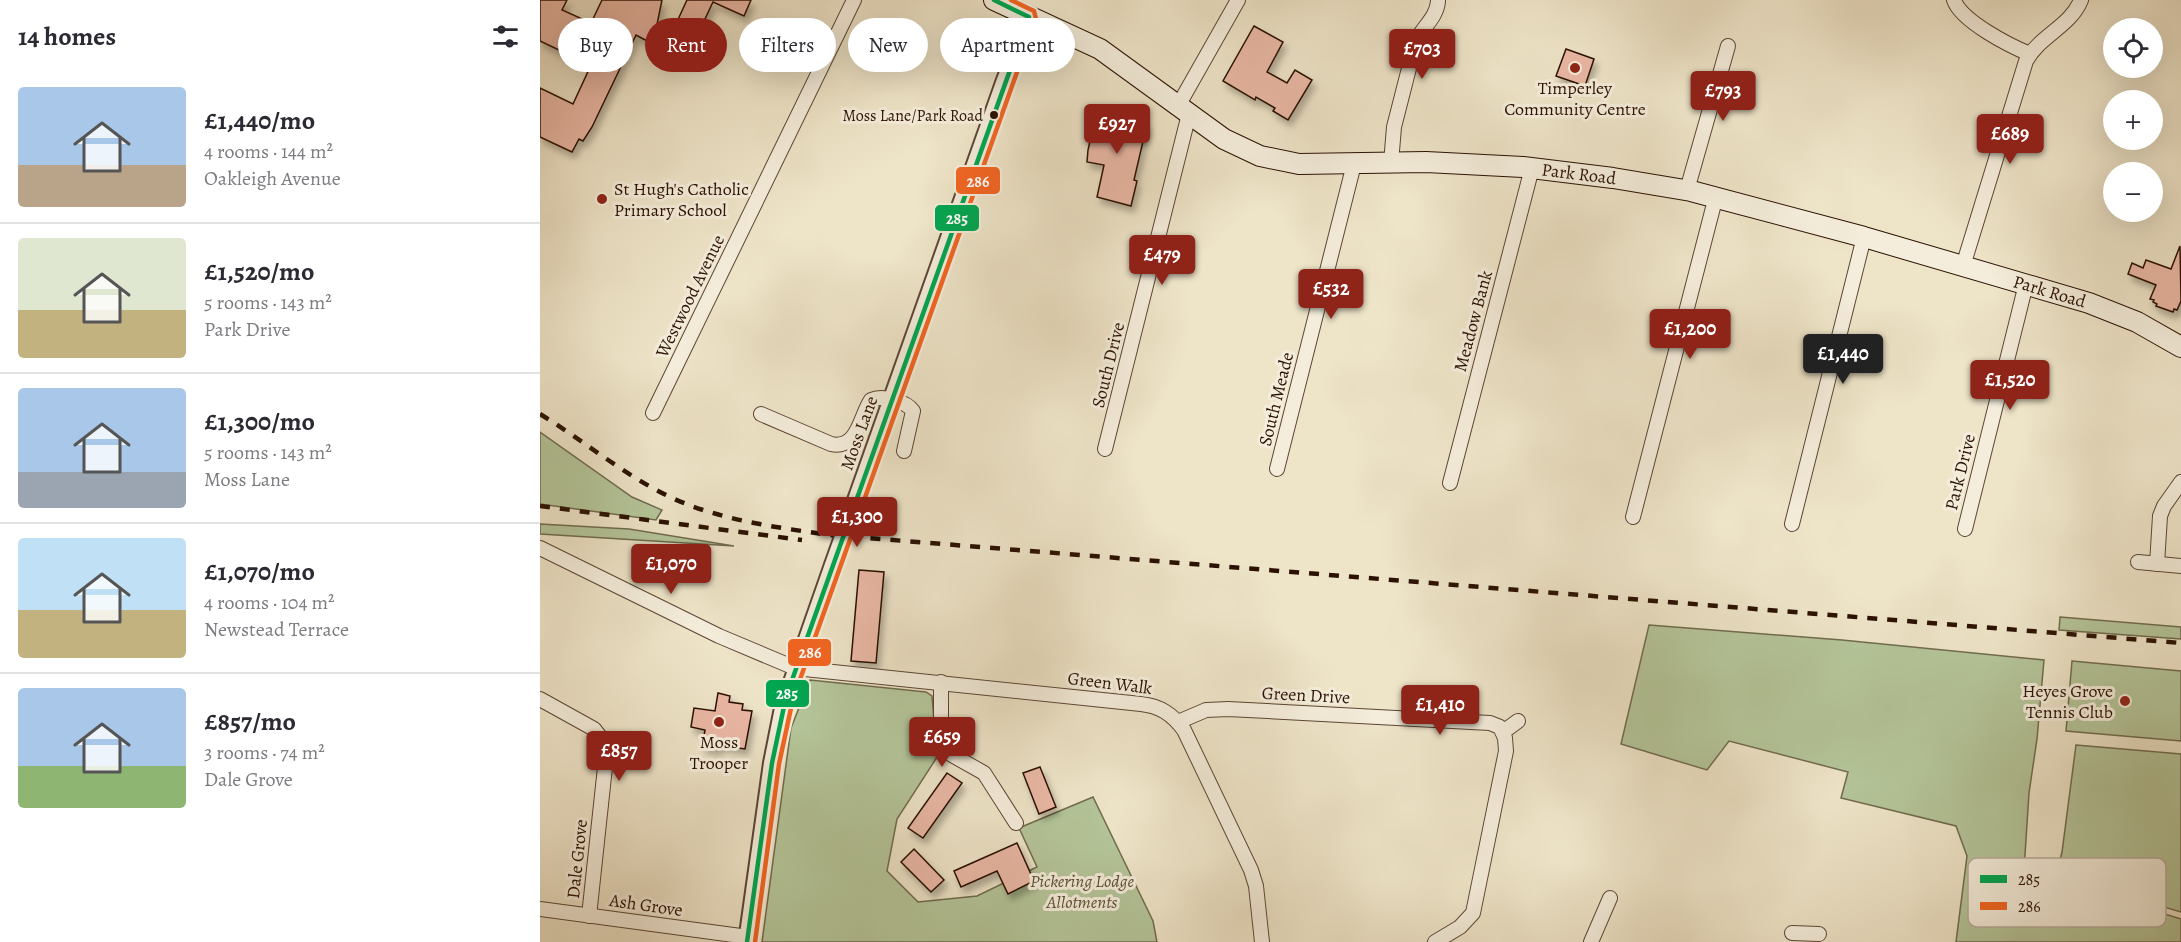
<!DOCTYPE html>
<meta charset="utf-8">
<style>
:root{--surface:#fff;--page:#f2f2f3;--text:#2b2b33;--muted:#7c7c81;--line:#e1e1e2;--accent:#8f2418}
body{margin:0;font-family:Alegreya,serif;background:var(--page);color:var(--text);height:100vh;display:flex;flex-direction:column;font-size:22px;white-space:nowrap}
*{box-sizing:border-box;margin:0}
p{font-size:20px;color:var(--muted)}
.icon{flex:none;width:33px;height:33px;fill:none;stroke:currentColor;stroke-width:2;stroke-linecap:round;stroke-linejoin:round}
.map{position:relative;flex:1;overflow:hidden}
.panel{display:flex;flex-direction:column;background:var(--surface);width:540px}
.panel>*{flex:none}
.banner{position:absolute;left:18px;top:18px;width:570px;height:54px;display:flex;gap:12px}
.fabs{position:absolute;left:1563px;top:18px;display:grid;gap:12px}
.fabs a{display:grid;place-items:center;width:60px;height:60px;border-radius:50%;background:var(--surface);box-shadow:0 6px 24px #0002;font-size:30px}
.price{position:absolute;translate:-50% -51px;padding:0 14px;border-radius:6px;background:var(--accent);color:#fff;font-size:20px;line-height:39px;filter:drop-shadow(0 2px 3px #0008)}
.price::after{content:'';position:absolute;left:50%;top:36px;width:18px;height:14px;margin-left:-9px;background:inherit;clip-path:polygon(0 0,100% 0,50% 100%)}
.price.selected{background:#222;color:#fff}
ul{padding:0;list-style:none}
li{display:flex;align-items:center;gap:18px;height:150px;padding:0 18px}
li+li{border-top:2px solid var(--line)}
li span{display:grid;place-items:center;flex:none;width:168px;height:120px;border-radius:6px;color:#555}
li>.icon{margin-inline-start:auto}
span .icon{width:72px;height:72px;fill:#fffc;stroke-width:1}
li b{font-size:26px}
h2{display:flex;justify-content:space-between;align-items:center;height:72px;padding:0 18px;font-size:26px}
.chip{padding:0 21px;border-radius:27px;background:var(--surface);box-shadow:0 6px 24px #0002;font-size:21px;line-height:54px}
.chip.selected{background:var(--accent);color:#fff}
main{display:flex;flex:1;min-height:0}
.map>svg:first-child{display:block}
.green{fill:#b4c599;stroke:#706b4e;stroke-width:1.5}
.building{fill:#e9b7a4;stroke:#2b1102;stroke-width:1.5;filter:url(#shadow)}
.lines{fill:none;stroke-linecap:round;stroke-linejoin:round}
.minor-casing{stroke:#5c4634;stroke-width:16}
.tertiary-casing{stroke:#5c4634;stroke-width:20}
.secondary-casing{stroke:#2b1102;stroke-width:22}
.minor{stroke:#f4eddb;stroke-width:14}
.tertiary{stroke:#f4eddb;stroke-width:16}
.secondary{stroke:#f4eddb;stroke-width:20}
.rail{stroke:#2b1102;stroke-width:4.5;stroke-dasharray:10 10;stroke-linecap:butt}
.tertiary-bridge-casing{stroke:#5c4634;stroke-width:20;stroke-linecap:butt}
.tertiary-bridge{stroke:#f4eddb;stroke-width:16}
.bus-1-casing{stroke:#f4eddb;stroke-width:9}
.bus-2-casing{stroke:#f4eddb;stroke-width:9}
.bus-1{stroke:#00a651;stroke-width:4.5}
.bus-2{stroke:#f26522;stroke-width:4.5}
.poi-dot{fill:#8f2418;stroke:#f4eddb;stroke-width:2}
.bus-dot{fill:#2b1102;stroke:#f4eddb;stroke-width:2}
.labels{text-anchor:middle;stroke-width:6;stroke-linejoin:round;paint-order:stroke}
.bus-label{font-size:16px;fill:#2b1102;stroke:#f4eddb;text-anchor:end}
.poi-label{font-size:18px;fill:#2b1102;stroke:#f4eddb}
.street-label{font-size:18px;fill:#2b1102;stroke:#f4eddb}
.park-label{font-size:18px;font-style:italic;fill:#5b5037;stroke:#f4eddb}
.key{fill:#f4eddb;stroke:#b8ab9a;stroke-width:1.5}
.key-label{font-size:16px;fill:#2b1102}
.line-badge{stroke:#f4eddb;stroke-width:2}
.badge-label{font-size:16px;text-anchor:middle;font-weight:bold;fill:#fff}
</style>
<main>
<section class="panel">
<h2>14 homes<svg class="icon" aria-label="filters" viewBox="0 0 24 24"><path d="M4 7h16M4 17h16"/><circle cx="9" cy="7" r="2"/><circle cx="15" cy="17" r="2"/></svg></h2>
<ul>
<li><span style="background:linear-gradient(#a9c7e8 65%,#b9a48a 0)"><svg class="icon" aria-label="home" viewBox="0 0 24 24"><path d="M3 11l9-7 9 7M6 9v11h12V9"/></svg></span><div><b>£1,440/mo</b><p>4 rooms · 144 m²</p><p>Oakleigh Avenue</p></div></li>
<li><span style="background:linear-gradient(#dfe7d0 60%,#c2b280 0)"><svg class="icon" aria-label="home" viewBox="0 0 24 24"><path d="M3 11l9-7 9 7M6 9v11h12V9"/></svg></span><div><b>£1,520/mo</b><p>5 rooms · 143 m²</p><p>Park Drive</p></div></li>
<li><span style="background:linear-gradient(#a9c7e8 70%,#9aa5b1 0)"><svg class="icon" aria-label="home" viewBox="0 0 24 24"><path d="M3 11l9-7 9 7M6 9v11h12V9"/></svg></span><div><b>£1,300/mo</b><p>5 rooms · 143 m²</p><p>Moss Lane</p></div></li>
<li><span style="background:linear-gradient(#bfe0f5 60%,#c2b280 0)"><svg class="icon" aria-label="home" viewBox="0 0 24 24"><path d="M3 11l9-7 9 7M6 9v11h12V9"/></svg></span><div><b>£1,070/mo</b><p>4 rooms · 104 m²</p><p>Newstead Terrace</p></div></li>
<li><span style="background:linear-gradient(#a9c7e8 65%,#8fb573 0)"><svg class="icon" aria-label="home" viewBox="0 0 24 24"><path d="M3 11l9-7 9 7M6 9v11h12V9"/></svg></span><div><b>£857/mo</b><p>3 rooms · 74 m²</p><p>Dale Grove</p></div></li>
</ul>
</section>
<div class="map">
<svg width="1641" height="942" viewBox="0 0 1641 942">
<defs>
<filter id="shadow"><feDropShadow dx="3.5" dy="6" stdDeviation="3" flood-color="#0004"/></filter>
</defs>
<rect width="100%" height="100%" fill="#eee4c8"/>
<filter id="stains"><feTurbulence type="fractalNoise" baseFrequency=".00333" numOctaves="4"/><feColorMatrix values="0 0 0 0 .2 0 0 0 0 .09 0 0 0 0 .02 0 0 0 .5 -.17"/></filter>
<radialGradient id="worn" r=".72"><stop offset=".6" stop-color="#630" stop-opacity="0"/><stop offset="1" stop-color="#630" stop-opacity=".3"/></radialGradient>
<g class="green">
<path d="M 0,432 L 92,497 L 122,510 L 116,520 L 0,504 Z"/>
<path d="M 0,524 L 89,529 L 194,546 L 0,534 Z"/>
<path d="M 1520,617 L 1641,627 L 1641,639 L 1519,630 Z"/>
<path d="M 1109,625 L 1302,640 L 1504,660 L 1497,739 L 1489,793 L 1484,870 L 1641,919 L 1641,942 L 1416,942 L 1427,856 L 1416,826 L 1301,798 L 1308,772 L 1189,741 L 1167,770 L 1081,744 Z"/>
<path d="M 1532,661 L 1641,671 L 1641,741 L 1526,731 Z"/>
<path d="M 270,680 L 386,692 L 392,696 L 395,733 L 401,751 L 357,819 L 347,871 L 378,902 L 437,896 L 497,867 L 479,828 L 553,797 L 613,921 L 617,942 L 222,942 L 251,728 Z"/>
<path d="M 1536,745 L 1641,754 L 1641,912 L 1516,875 L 1522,852 Z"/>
</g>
<g class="building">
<path d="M 0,0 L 27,0 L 22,10 L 51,23 L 62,0 L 122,0 L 113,44 L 96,35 L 52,127 L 43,141 L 39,139 L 32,152 L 0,137 L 0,88 L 33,104 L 51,65 L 0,41 Z"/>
<path d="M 147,0 L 211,0 L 204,16 L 173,2 L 156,38 L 149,62 L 124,50 Z"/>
<path d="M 714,26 L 743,42 L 727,72 L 747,83 L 755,70 L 772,80 L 748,120 L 733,111 L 735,108 L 716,97 L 715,100 L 683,81 Z"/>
<path d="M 1026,49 L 1054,59 L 1045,86 L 1016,76 Z"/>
<path d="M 557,110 L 607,124 L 594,180 L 597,181 L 591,206 L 557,197 L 564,165 L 547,162 L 548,150 Z"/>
<path d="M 1640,246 L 1641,301 L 1637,310 L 1634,309 L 1633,312 L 1616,306 L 1617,304 L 1613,302 L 1614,300 L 1610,299 L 1616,285 L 1588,274 L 1592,263 L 1603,268 L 1606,260 L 1631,269 Z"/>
<path d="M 319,570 L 344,572 L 336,663 L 311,661 Z"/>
<path d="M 178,693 L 190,696 L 189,702 L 203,704 L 202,710 L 212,711 L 205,749 L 179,745 L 178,750 L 162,747 L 165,730 L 151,727 L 154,708 L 175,711 Z"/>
<path d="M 500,767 L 516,807 L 499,814 L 483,773 Z"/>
<path d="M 407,773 L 422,783 L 383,838 L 368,828 Z"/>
<path d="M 477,843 L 494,881 L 468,894 L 457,871 L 421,887 L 414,871 Z"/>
<path d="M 374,849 L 404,880 L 391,892 L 361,862 Z"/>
</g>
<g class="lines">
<defs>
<g id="minor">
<path d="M 1414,0 C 1421,21 1470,46 1490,54"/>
<path d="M 638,106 L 698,0"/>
<path d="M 851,163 L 854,127 L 876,41 C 883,27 897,17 898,1"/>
<path d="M 1147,190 L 1188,46"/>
<path d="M 1423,266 L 1486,61 C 1500,35 1530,27 1541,0"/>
<path d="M 113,413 L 314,0"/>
<path d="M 221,414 L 291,444 C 318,450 320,416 331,400 C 342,395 366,401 373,411 L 364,451"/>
<path d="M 565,449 L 649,114"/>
<path d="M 737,469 L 814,164"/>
<path d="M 910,483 L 992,168"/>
<path d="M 1093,517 L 1176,196"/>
<path d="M 1252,524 L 1324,237"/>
<path d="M 1425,529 L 1486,284"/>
<path d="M 0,548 L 179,636 L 255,668 L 601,704 C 620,706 632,714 644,730 L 711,870 L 716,886 L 722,942"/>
<path d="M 1598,562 L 1641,566"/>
<path d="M 1617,564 L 1620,516 L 1624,506 L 1641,482"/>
<path d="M 401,682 L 401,724 L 406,749 L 412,755 L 444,773 L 476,823"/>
<path d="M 0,699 L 54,729 L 65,743 L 66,758 L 49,916"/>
<path d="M 638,722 L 666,710 L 688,709 L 950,723 L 960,727 L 965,738 L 966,751 L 933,913 L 920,927 L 895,942"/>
<path d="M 963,732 L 978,721"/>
<path d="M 0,909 L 208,937"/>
<path d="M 1252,933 L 1279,934"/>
<path d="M 1051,942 L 1070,898"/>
</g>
<g id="tertiary">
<path d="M 309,520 L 464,83 L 489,17"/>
<path d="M 207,942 L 232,763 L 243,708 L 293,565"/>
</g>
<g id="secondary">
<path id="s1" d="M 454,0 L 560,49 L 684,139 L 720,156 L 759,164 L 886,162 L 983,167 L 1073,178 L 1151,191 L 1324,237 L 1549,303 L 1597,322 L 1641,347"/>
</g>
</defs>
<use href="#minor" class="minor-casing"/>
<use href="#tertiary" class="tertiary-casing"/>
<use href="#secondary" class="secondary-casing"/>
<use href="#minor" class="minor"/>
<use href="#tertiary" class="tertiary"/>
<use href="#secondary" class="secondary"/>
<g class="rail">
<path d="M 0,414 C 41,439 78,470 120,492 C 171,519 233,527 290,535 L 1641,643"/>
<path d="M 0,506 L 262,540"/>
</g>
<defs>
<path id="tertiary-bridge" d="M 293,565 L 309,520"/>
</defs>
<use href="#tertiary-bridge" class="tertiary-bridge-casing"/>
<use href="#tertiary-bridge" class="tertiary-bridge"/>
<defs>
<path id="bus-1" d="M 207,942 L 232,763 L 246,697 L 489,17 L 454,0"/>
<path id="bus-2" d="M 215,942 L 239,764 L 253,699 L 496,19 L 494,11 L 471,0"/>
</defs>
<use href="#bus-1" class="bus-1-casing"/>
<use href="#bus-2" class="bus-2-casing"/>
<use href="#bus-1" class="bus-1"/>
<use href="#bus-2" class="bus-2"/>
</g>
<g class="poi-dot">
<circle cx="1035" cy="68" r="6"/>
<circle cx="62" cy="199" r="6"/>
<circle cx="1585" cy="701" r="6"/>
<circle cx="179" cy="722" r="6"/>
</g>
<circle class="bus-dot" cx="454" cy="115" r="5"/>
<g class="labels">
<g class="bus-label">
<text x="443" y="121">Moss Lane/Park Road</text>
</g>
<g class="poi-label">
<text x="1035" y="94">Timperley<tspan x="1035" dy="21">Community Centre</tspan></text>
<text x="74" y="195" text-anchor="start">St Hugh's Catholic<tspan x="74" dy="21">Primary School</tspan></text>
<text x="1573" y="697" text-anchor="end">Heyes Grove<tspan x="1573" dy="21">Tennis Club</tspan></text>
<text x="179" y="748">Moss<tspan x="179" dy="21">Trooper</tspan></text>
</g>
<g class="street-label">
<text dy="6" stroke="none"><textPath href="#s1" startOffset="630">Park Road</textPath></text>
<text dy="6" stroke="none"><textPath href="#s1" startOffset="1116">Park Road</textPath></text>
<text transform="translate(150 296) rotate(-64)" y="6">Westwood Avenue</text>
<text transform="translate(933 321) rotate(-75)" y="6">Meadow Bank</text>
<text transform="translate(568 365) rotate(-76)" y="6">South Drive</text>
<text transform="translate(736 399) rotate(-76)" y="6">South Meade</text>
<text transform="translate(319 433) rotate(-70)" y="6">Moss Lane</text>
<text transform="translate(1420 472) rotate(-76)" y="6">Park Drive</text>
<text transform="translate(570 683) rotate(7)" y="6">Green Walk</text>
<text transform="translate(766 695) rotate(3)" y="6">Green Drive</text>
<text transform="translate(37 859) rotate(-84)" y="6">Dale Grove</text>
<text transform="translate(106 905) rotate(8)" y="6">Ash Grove</text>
</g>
<g class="park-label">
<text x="542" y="887">Pickering Lodge<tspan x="542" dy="21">Allotments</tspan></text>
</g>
</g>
<rect x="1428" y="858" width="198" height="69" rx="9" class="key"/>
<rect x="1440" y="875" width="27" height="8" fill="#00a651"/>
<rect x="1440" y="902" width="27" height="8" fill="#f26522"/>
<g class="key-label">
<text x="1478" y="885">285</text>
<text x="1478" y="912">286</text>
</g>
<g class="line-badge">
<rect x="415" y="166" width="46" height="29" rx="6" fill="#f26522"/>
<rect x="394" y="204" width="46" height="28" rx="6" fill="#00a651"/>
<rect x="247" y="638" width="45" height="29" rx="6" fill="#f26522"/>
<rect x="225" y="679" width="45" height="29" rx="6" fill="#00a651"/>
</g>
<g class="badge-label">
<text x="438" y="187">286</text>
<text x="417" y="224">285</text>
<text x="270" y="658">286</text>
<text x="247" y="699">285</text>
</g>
<rect width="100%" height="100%" filter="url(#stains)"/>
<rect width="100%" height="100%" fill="url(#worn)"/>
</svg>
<div class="fabs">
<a><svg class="icon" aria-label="locate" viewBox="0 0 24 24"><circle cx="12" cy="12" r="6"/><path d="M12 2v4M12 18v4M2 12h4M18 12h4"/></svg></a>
<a>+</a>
<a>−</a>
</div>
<b class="price" style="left:882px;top:80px">£703</b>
<b class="price" style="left:1183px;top:122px">£793</b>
<b class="price" style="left:577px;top:155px">£927</b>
<b class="price" style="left:1470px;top:165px">£689</b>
<b class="price" style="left:622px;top:286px">£479</b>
<b class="price" style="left:791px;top:320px">£532</b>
<b class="price" style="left:1150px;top:360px">£1,200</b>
<b class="price selected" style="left:1303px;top:385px">£1,440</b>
<b class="price" style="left:1470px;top:411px">£1,520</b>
<b class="price" style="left:317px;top:548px">£1,300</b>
<b class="price" style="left:131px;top:595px">£1,070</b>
<b class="price" style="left:900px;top:736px">£1,410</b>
<b class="price" style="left:402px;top:768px">£659</b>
<b class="price" style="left:79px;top:782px">£857</b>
<div class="banner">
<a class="chip">Buy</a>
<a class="chip selected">Rent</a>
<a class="chip">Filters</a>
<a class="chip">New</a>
<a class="chip">Apartment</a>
</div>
</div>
</main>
